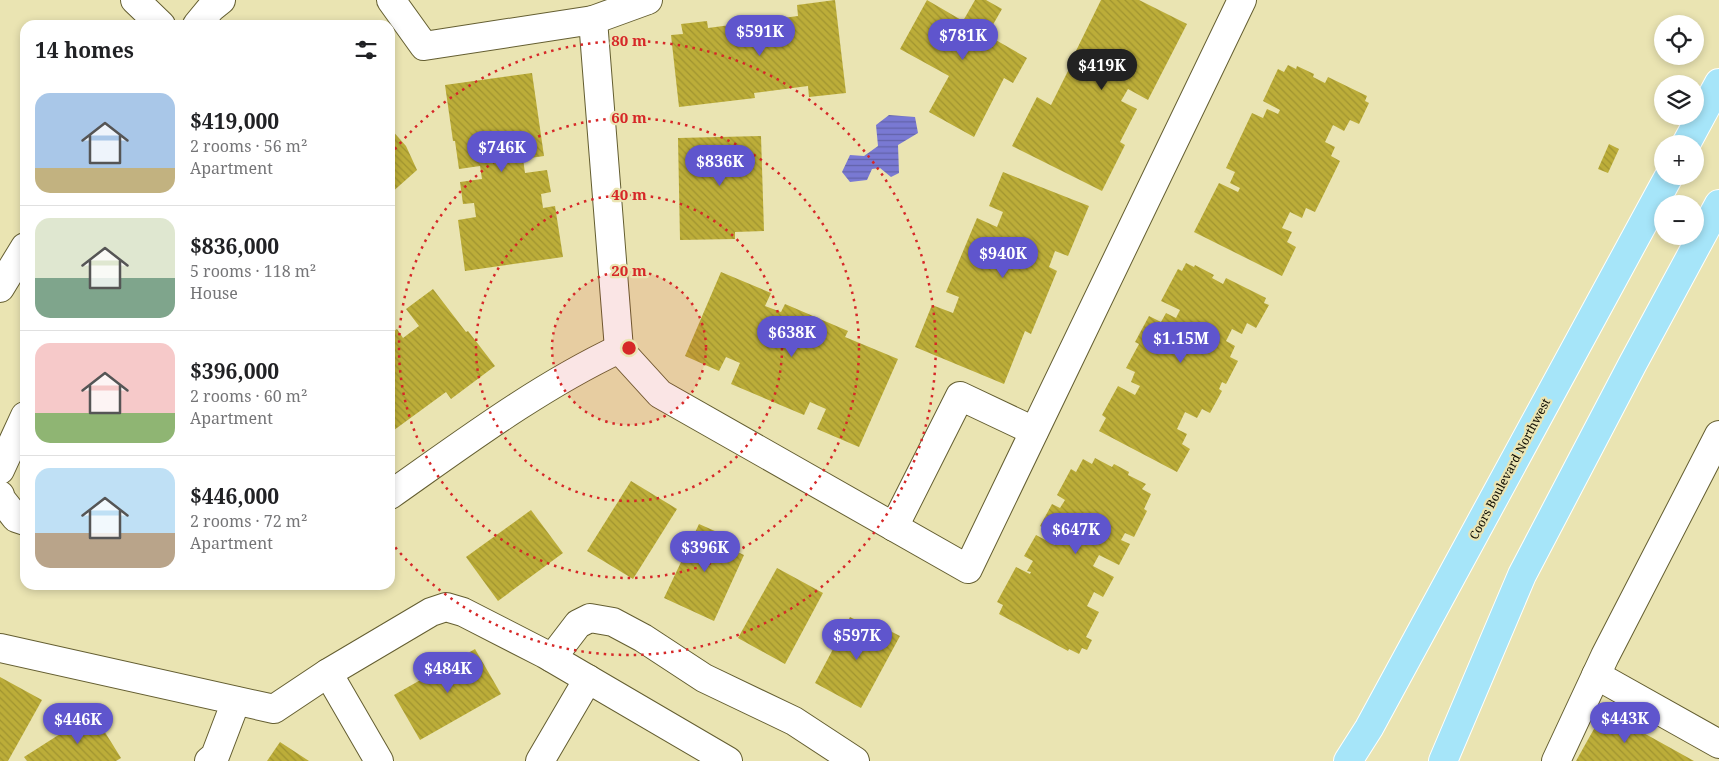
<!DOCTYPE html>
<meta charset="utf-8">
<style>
:root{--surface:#fff;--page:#f6f6f6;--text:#202124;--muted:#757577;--line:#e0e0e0;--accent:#5f55cd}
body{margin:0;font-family:"Noto Serif",serif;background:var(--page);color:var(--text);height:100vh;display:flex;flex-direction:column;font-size:19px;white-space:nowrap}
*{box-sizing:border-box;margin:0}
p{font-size:16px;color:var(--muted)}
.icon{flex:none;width:28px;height:28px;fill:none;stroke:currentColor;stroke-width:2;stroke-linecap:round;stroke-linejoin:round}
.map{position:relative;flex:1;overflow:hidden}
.drawer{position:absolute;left:20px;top:20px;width:375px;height:570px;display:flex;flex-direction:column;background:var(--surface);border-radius:15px;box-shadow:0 2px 8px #0003}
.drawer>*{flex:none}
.tools{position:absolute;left:1654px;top:15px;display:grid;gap:10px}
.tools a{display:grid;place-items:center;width:50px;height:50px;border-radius:50%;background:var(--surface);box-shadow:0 2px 8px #0003;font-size:25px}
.price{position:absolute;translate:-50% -42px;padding:0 11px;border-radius:18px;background:var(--accent);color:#fff;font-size:16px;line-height:32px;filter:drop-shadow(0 1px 2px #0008)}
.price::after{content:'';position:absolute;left:50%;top:30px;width:15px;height:11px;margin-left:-8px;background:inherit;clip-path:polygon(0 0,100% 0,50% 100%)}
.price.on{background:#222;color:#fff}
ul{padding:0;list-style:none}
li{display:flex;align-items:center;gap:15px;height:125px;padding:0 15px}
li+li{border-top:1px solid var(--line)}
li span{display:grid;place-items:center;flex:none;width:140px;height:100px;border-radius:15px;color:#555}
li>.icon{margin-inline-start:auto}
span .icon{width:60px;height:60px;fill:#fffc;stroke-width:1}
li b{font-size:21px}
h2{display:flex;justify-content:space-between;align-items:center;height:60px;padding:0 15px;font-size:21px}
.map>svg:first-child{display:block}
.water{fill:url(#water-rules)}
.building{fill:url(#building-back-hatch)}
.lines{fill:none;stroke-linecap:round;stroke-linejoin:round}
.minor-casing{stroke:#645e31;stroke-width:30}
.major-casing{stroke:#fff;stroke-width:30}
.minor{stroke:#fff;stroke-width:28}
.major{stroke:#a6e5f9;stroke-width:28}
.ring{fill:none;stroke:#d62828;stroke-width:2.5;stroke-dasharray:2.5 5}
.labels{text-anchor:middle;stroke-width:4.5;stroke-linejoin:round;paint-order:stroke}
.street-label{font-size:12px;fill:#0f0c00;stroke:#eae4b2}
.centre{fill:#d62828;stroke:#eae4b2;stroke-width:2.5}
.ring-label{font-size:15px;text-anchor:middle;font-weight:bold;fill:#d62828;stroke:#eae4b2;stroke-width:4.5;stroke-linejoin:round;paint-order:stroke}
</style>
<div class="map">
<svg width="1719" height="761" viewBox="0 0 1719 761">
<defs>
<pattern id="water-rules" width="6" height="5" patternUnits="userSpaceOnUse" patternTransform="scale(1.25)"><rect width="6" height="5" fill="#7979d3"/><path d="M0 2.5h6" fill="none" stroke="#6262a9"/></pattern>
<pattern id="building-back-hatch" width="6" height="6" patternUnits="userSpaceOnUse" patternTransform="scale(1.25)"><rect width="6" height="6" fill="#bcad39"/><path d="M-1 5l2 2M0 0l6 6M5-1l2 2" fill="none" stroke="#a09430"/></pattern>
</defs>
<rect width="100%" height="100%" fill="#eae4b2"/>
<path class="water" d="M 889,115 L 915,117 L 918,133 L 898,145 L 899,173 L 891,177 L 880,168 L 872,169 L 867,180 L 850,182 L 842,172 L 850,155 L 864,156 L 878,146 L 876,125 Z"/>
<g class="building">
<path d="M 835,0 L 846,93 L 809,97 L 808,86 L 754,93 L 755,98 L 679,107 L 671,35 L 683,34 L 681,24 L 707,21 L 708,28 L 798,16 L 797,5 Z"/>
<path d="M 927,0 L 963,21 L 975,0 L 986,0 L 1002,9 L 987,35 L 1027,58 L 1013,83 L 1004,78 L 974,137 L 929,112 L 949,76 L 900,49 Z"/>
<path d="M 1101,0 L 1139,0 L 1187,24 L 1148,100 L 1128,89 L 1121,101 L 1137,109 L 1120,142 L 1125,145 L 1102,191 L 1012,146 L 1037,97 L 1051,105 L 1068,71 L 1086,80 L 1092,67 L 1073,57 Z"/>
<path d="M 1288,65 L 1296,69 L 1297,66 L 1314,74 L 1313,77 L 1325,83 L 1328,77 L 1367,96 L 1365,101 L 1369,103 L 1359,124 L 1350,120 L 1344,131 L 1333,125 L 1325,142 L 1335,147 L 1331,156 L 1340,161 L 1315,212 L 1306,208 L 1302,218 L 1290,212 L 1282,228 L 1292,232 L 1287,242 L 1296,247 L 1282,276 L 1194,232 L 1219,183 L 1238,192 L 1240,188 L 1230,183 L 1235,172 L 1226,168 L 1252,113 L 1263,118 L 1267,109 L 1278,114 L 1280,110 L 1263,101 L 1278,69 L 1284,72 Z"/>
<path d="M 532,73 L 544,156 L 523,159 L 525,173 L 547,170 L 551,192 L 541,194 L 543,208 L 555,206 L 563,257 L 465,271 L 458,220 L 476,217 L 474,203 L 463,204 L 460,182 L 482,179 L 480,166 L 459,169 L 455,141 L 453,141 L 445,85 Z"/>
<path d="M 390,128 L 406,146 L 417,170 L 390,194 Z"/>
<path d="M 761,136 L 764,231 L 735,232 L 735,239 L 680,240 L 678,138 Z"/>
<path d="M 1609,144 L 1619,149 L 1608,173 L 1598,169 Z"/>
<path d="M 1003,172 L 1089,206 L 1068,256 L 1055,251 L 1049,267 L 1057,271 L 1031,334 L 1025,331 L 1004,384 L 915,347 L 932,305 L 953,313 L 959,297 L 946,292 L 977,218 L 997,227 L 1003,212 L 989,206 Z"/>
<path d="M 1186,263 L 1194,267 L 1195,265 L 1214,275 L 1212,278 L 1223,284 L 1226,278 L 1266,298 L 1264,303 L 1269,305 L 1256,328 L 1247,323 L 1242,334 L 1232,329 L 1226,341 L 1235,346 L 1230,357 L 1238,361 L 1226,384 L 1222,382 L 1219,389 L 1222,391 L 1210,413 L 1202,409 L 1197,418 L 1185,412 L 1177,429 L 1187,434 L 1182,444 L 1190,449 L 1177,472 L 1099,431 L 1106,418 L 1102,415 L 1118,386 L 1135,395 L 1140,386 L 1131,382 L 1135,372 L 1126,368 L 1139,344 L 1135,342 L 1149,316 L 1161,322 L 1166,313 L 1176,318 L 1180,310 L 1161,301 L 1178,269 L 1182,271 Z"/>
<path d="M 721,272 L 771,293 L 765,306 L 781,312 L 785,304 L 848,331 L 845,337 L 898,359 L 859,447 L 817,429 L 826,409 L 810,402 L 804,415 L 731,384 L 740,363 L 726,357 L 719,371 L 685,356 Z"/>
<path d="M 433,289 L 466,332 L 468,331 L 495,366 L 451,399 L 446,392 L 390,433 L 390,334 L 397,329 L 403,338 L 419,326 L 406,309 Z"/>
<path d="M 1095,458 L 1112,467 L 1114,464 L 1129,472 L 1128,475 L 1146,484 L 1142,489 L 1151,494 L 1144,509 L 1147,511 L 1134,537 L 1125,533 L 1121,540 L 1130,544 L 1119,565 L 1099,555 L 1093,566 L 1114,577 L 1103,597 L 1094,592 L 1087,606 L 1099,612 L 1086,637 L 1092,640 L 1087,650 L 1082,648 L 1079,654 L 1069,649 L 1068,651 L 999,614 L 1003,605 L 997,602 L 1016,567 L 1030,574 L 1031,572 L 1027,571 L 1033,561 L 1024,556 L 1036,535 L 1055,545 L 1060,536 L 1040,526 L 1052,504 L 1060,508 L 1065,500 L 1057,495 L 1071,469 L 1076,472 L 1083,459 L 1092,464 Z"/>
<path d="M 631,481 L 677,509 L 633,579 L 587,551 Z"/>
<path d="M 531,510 L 563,553 L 498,601 L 466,557 Z"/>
<path d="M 699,524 L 733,539 L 729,548 L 744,555 L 714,621 L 664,598 Z"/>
<path d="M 777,568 L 823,593 L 785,664 L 738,638 Z"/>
<path d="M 850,617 L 866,625 L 868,620 L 900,636 L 861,708 L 815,683 Z"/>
<path d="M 475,649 L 501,694 L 420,740 L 394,695 Z"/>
<path d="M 0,677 L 42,700 L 8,761 L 0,761 Z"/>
<path d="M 1604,711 L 1694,761 L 1576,761 Z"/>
<path d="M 93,713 L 121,758 L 116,761 L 27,761 L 24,757 Z"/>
<path d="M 280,742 L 309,761 L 267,761 Z"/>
</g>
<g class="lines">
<defs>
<g id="minor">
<path d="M 135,0 L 161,25"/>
<path d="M 391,0 L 424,46 L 593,20 L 619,349 L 660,394 L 968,569 L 1242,0"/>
<path d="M 593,20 L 648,0"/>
<path d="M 197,25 L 211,8 L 221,0"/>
<path d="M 0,288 L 25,247"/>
<path d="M 0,470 L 25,416"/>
<path d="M 0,495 L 1,499 L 16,518 L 25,521"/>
<path d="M 390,495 C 464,443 537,388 619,349"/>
<path d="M 894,527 L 960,396 L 1034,431"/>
<path d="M 0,648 L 274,709 L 328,673 L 431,612 L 446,607 L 463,612 L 545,654 L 728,761"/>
<path d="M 552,658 L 578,624 L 590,618 L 613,622 L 643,638 L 704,678 L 794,721 L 855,761"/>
<path d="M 328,673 L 379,761"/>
<path d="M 1596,675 L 1719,744"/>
<path d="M 209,761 L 215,756 L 236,701"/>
<path d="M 540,761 L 588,679"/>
<path d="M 1556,761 L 1605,656 L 1719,435"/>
</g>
<g id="major">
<path d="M 1686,144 L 1719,83"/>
<path d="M 1348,761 L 1369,728 L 1669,176"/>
<path d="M 1443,761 L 1522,575 L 1632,365 L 1719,204"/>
</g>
</defs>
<use href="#minor" class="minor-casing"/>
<use href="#major" class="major-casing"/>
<use href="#minor" class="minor"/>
<use href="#major" class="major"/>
</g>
<circle cx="629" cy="348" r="77" fill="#d62828" fill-opacity=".12"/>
<g class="ring">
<circle cx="629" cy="348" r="77"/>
<circle cx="629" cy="348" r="153"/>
<circle cx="629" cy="348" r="230"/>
<path d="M390 155A307 307 0 1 1 390 541"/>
</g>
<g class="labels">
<g class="street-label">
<text transform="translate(1510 469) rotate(-62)" y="4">Coors Boulevard Northwest</text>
</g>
</g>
<circle cx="629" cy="348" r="8" class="centre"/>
<g class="ring-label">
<text x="629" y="46">80 m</text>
<text x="629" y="123">60 m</text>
<text x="629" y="200">40 m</text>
<text x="629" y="276">20 m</text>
</g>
</svg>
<div class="tools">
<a><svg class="icon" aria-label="locate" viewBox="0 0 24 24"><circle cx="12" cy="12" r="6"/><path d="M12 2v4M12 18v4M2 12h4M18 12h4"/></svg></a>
<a><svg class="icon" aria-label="layers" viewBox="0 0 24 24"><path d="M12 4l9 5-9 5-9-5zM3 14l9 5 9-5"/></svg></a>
<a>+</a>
<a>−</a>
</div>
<b class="price" style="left:760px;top:57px">$591K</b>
<b class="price" style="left:963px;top:61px">$781K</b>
<b class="price on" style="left:1102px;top:91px">$419K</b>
<b class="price" style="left:502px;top:173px">$746K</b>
<b class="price" style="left:720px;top:187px">$836K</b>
<b class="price" style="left:1003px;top:279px">$940K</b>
<b class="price" style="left:792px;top:358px">$638K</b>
<b class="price" style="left:1181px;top:364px">$1.15M</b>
<b class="price" style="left:1076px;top:555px">$647K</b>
<b class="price" style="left:705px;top:573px">$396K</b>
<b class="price" style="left:857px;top:661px">$597K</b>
<b class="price" style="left:448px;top:694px">$484K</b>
<b class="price" style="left:1625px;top:744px">$443K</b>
<b class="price" style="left:78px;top:745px">$446K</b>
<section class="drawer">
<h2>14 homes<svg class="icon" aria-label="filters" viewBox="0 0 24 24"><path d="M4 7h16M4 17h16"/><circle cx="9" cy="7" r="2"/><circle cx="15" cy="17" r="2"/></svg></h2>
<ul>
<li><span style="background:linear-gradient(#a9c7e8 75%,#c2b280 0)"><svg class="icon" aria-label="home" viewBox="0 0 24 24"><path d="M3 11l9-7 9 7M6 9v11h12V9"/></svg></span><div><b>$419,000</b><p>2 rooms · 56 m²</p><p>Apartment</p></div></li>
<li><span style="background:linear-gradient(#dfe7d0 60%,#7fa58c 0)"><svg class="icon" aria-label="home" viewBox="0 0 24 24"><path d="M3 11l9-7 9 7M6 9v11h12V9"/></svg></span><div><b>$836,000</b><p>5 rooms · 118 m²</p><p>House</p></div></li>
<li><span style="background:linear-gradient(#f6c9c9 70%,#8fb573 0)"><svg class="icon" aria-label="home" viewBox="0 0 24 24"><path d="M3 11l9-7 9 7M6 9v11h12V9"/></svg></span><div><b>$396,000</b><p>2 rooms · 60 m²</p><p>Apartment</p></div></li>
<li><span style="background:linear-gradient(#bfe0f5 65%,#b9a48a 0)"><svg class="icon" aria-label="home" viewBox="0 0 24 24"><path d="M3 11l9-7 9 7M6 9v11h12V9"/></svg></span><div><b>$446,000</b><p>2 rooms · 72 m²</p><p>Apartment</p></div></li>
</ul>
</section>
</div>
